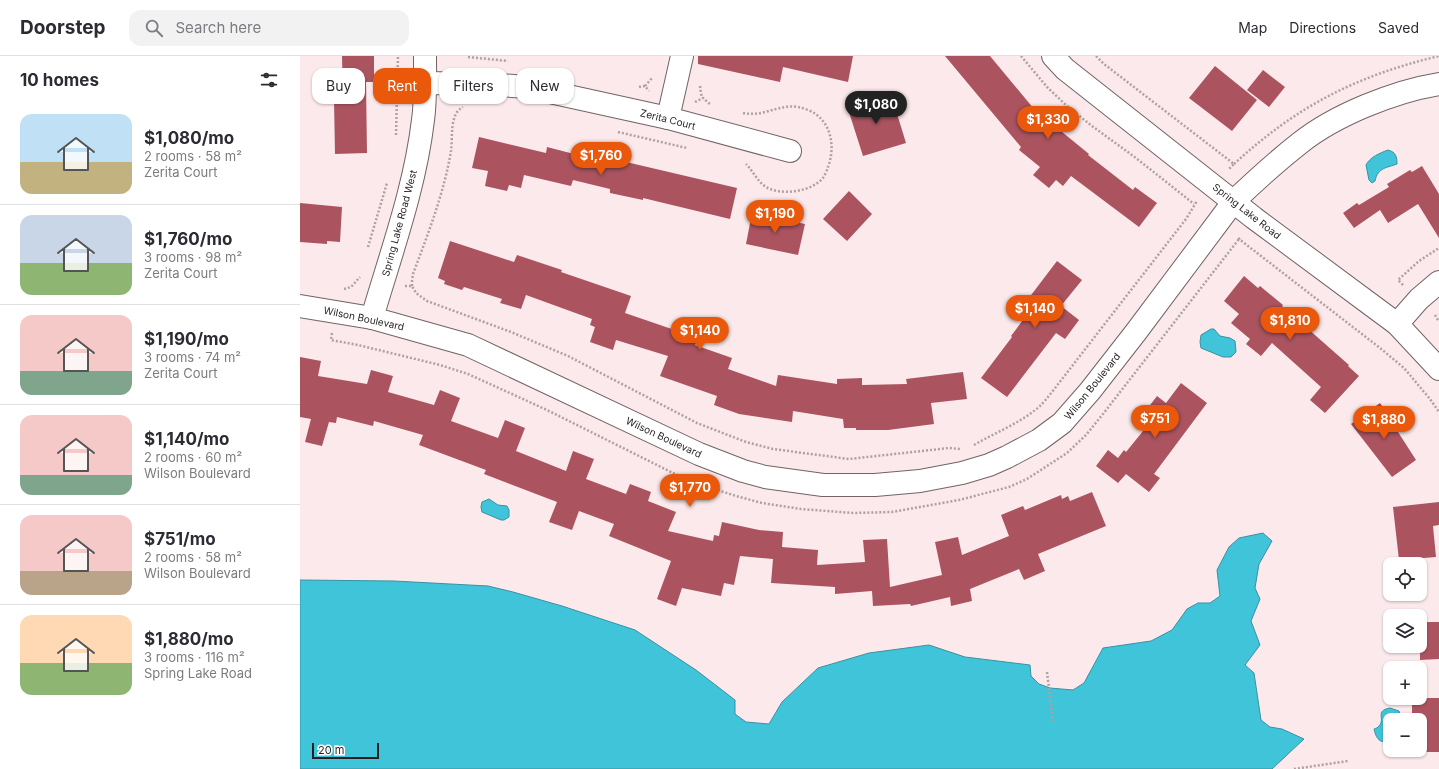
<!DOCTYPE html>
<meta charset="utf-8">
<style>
:root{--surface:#fff;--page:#f2f2f3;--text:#2b2b33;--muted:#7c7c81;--line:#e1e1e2;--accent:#ea580c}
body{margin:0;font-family:Inter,sans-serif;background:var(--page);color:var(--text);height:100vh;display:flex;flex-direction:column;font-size:15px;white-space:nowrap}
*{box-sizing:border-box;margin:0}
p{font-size:13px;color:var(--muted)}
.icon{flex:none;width:22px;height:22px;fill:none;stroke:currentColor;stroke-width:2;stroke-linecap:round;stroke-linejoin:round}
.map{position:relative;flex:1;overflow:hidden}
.sheet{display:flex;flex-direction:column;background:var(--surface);width:300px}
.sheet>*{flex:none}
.top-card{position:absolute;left:12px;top:12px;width:380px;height:36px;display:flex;gap:8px}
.buttons{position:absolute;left:1083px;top:501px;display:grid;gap:8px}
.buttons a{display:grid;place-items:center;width:44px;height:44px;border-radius:8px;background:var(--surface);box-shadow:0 1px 3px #0004;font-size:20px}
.scale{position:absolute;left:12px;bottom:10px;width:67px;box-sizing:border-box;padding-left:4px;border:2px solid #251f20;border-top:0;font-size:11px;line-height:14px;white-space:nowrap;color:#251f20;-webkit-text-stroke:3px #fff;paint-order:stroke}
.price{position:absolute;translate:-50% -34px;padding:0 9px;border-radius:14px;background:var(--accent);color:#fff;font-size:13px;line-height:26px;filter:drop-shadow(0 1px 2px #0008)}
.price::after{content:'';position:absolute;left:50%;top:24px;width:12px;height:9px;margin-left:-6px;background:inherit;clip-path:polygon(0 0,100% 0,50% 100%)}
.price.active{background:#222;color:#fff}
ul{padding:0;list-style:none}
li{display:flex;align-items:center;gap:12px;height:100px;padding:0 20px}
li+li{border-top:1px solid var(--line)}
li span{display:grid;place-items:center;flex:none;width:112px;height:80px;border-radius:12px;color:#555}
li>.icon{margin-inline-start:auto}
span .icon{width:48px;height:48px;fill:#fffc;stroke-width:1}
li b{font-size:17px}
h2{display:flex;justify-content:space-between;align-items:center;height:48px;padding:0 20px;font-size:17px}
.chip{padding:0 14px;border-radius:12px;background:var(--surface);box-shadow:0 1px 3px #0004;font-size:14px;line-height:36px}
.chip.active{background:var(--accent);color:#fff}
header{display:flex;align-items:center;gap:24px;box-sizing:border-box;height:56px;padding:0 20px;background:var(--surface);border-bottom:1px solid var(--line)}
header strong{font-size:19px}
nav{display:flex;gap:22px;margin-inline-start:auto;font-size:14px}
.search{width:280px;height:36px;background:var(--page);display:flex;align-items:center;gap:10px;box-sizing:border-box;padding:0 14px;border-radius:12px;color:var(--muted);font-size:15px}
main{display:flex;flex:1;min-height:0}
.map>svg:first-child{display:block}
.water{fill:#40c4d9;stroke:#3892a2}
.building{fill:#ab5460}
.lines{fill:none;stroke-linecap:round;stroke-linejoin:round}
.street-casing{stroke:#726364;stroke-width:24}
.path{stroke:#aea1a2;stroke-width:2.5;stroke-dasharray:2 2;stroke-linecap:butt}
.street{stroke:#fff;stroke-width:22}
.labels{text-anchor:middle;stroke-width:3.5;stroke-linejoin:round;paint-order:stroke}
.street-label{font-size:10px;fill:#251f20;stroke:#fff}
</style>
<header>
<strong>Doorstep</strong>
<div class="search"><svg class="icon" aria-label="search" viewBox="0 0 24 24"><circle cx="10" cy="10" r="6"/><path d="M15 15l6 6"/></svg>Search here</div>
<nav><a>Map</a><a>Directions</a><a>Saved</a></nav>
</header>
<main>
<section class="sheet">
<h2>10 homes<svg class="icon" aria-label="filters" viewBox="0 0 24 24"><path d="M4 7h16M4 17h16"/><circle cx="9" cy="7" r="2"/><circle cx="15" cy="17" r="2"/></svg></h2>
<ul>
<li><span style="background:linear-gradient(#bfe0f5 60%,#c2b280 0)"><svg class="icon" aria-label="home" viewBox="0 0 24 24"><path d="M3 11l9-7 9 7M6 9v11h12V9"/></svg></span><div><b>$1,080/mo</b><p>2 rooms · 58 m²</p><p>Zerita Court</p></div></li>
<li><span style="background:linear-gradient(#c9d6e8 60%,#8fb573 0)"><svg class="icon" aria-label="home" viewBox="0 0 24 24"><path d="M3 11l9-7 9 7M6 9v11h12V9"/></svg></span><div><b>$1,760/mo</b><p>3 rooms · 98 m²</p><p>Zerita Court</p></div></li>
<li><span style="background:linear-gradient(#f6c9c9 70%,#7fa58c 0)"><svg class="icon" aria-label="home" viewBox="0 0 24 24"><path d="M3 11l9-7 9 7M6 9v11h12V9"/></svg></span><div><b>$1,190/mo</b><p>3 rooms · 74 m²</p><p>Zerita Court</p></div></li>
<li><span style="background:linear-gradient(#f6c9c9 75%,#7fa58c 0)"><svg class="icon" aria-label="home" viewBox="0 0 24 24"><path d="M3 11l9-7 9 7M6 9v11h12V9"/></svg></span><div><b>$1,140/mo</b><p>2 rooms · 60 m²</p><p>Wilson Boulevard</p></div></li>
<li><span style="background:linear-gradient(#f6c9c9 70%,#b9a48a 0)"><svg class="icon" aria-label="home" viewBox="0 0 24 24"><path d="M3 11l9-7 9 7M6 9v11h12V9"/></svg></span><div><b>$751/mo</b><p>2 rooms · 58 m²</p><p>Wilson Boulevard</p></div></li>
<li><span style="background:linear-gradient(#ffd9b3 60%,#8fb573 0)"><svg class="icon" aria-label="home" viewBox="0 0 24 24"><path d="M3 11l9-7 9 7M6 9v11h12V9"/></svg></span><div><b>$1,880/mo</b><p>3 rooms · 116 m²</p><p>Spring Lake Road</p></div></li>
</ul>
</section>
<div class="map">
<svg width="1139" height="713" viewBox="0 0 1139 713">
<rect width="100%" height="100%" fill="#fbe9eb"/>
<g class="water">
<path d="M 1088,94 C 1096,96 1097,101 1097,108 C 1087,112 1078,111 1075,125 L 1072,127 L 1069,124 L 1066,109 C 1070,101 1080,97 1088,94 Z"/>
<path d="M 911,273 L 914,273 L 920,280 L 930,282 L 935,285 L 936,296 L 931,301 L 923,301 L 901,292 L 900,286 L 901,279 Z"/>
<path d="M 189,443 L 198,449 L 207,450 L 209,454 L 209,461 L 204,464 L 201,464 L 182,456 L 181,451 L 182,446 Z"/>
<path d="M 963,477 L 972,485 L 959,508 L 955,532 L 960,543 L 951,565 L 960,589 L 945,609 L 954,617 L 961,664 L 970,671 L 982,673 L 1004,683 L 972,713 L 0,713 L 0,524 L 94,525 L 188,530 L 213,536 L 262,550 L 335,574 L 396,614 L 435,644 L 435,658 L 446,666 L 469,668 L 482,646 L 518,612 L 569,597 L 629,589 L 665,601 L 730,609 L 731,620 L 739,628 L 750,632 L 773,634 L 784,627 L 803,592 L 851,585 L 872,574 L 887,553 L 898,547 L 910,547 L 920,540 L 917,514 L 929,491 L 939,482 Z"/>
<path d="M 1090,652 L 1099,655 L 1101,661 L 1099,664 L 1090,664 L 1090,684 C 1080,689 1076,682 1074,673 C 1076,672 1078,672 1079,670 C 1086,663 1074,655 1090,652 Z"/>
</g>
<g class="building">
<path d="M 42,0 L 74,0 L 74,26 L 66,26 L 67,97 L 35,98 L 34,44 L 43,43 Z"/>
<path d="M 398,0 L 553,0 L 548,26 L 483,11 L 480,26 L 398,8 Z"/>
<path d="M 645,0 L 690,0 L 734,53 L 789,98 L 788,99 L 833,134 L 835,131 L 857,147 L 839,171 L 771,120 L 763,130 L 756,124 L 749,132 L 733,119 L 740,111 L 719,94 L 721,91 Z"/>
<path d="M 915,10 L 957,44 L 932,75 L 889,42 Z"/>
<path d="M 963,14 L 985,31 L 969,51 L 947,34 Z"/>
<path d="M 585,38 L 589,50 L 594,48 L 606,87 L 563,100 L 547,50 Z"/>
<path d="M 179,81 L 246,97 L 247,91 L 274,98 L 275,94 L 437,132 L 430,163 L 343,142 L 343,144 L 310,137 L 310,133 L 273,124 L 271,130 L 224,119 L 221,132 L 209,129 L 207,135 L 185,130 L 188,115 L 172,112 Z"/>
<path d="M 1122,110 L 1139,138 L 1139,182 L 1118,148 L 1088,167 L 1080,154 L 1054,172 L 1043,157 L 1057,147 L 1059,149 L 1089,131 L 1087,128 L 1110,114 L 1112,116 Z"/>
<path d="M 549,135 L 572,158 L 547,185 L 523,163 Z"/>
<path d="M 0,147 L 42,151 L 40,186 L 27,185 L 27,188 L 0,186 Z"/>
<path d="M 452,157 L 505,168 L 498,199 L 446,188 Z"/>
<path d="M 150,185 L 214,206 L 217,199 L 262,214 L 261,216 L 331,240 L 325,257 L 398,282 L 395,289 L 432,302 L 428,313 L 476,330 L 478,319 L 537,328 L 537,323 L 562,322 L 562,329 L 607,328 L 606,323 L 663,316 L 667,343 L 631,347 L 634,368 L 588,374 L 556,374 L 556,372 L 544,372 L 543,363 L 493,355 L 492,366 L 439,358 L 414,349 L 417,340 L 360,320 L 368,300 L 316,284 L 313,294 L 290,286 L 295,271 L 290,269 L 292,263 L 226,239 L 221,253 L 200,247 L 202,243 L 164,231 L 162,234 L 144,228 L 145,225 L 138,222 Z"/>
<path d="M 757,205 L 782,224 L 761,250 L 779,264 L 765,283 L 756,277 L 707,341 L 681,322 L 712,281 L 711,280 L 729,256 L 722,251 Z"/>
<path d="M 944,220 L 958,232 L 960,230 L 983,249 L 982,250 L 1049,309 L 1048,310 L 1059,320 L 1025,357 L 1010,344 L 1021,331 L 972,287 L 961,300 L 946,288 L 950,283 L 931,267 L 939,258 L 924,245 Z"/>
<path d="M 0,301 L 21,305 L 18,320 L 67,328 L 71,314 L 93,320 L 88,336 L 134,349 L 140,334 L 160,342 L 151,365 L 198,382 L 205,364 L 225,372 L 216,395 L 266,415 L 273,395 L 294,403 L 286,423 L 326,438 L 330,428 L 351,436 L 348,445 L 376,456 L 368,475 L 413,485 L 414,479 L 419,480 L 422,466 L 459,474 L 483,476 L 482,491 L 518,494 L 517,509 L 565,506 L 563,484 L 587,483 L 590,531 L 642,519 L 635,486 L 658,481 L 662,499 L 709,480 L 701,459 L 723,450 L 725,454 L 761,439 L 762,443 L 768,440 L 770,445 L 792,436 L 806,470 L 738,498 L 745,515 L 724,524 L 719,513 L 670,533 L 672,545 L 651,550 L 650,541 L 611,550 L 610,548 L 573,550 L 572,535 L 535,538 L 535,531 L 471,527 L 473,503 L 440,500 L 434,529 L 424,527 L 421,540 L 382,532 L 376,550 L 357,543 L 371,505 L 309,480 L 314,468 L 279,455 L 272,474 L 249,466 L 257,446 L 184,418 L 186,414 L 119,389 L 123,379 L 74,365 L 73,370 L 37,361 L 36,367 L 29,366 L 22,390 L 5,386 L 11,363 L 0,361 Z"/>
<path d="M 881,327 L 907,347 L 854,418 L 860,422 L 849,436 L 826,418 L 818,427 L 796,410 L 808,394 L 818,402 L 824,394 L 826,396 L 852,364 L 844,357 L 857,340 L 866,347 Z"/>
<path d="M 1080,347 L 1100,375 L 1098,376 L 1116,404 L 1092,421 L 1051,368 Z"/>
<path d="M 1139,446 L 1139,469 L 1133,470 L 1136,501 L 1099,504 L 1093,451 Z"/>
<path d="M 1120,566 L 1139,566 L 1139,603 L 1120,604 Z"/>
<path d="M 1112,642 L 1139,642 L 1139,696 L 1113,696 L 1113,694 L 1120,694 L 1120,664 L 1112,664 Z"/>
</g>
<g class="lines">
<defs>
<g id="street">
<path d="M 753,0 L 765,13 L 954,162 L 1097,268 L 1139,313"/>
<path d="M 125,27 L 185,28 L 227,31 L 368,62 L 490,95"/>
<path d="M 368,62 L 382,0"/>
<path d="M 0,250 L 72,262 L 168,289 L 399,398 L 443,415 L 465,421 L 523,429 L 575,429 L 620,425 L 662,417 L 689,409 L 707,401 L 739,384 L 762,367 L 790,335 L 836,276 L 934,145 C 955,125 977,105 1000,87 C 1035,59 1095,35 1139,28"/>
<path d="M 72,262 C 91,197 115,132 123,64 C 126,43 125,21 125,0"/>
<path d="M 1097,268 L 1119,243 L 1139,226"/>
</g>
</defs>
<use href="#street" class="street-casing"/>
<g class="path">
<path d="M 721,0 L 747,31 L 768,51 L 792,70 L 836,102 L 894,148"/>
<path d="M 796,0 L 804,8 L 934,108 L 929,113"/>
<path d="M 168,1 L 208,5"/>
<path d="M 345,30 L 353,21"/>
<path d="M 400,30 L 401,38 L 403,42"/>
<path d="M 339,31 L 345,30 L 349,35"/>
<path d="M 395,46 L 403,42 L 411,49"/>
<path d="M 443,57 C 468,62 482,43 508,54 C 531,63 536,90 528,111 C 527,114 525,119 523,122 C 511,136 481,140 466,131 C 457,125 453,115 446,108"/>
<path d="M 318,76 L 387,92"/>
<path d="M 96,79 L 98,0"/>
<path d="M 934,108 C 997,50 1056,20 1139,0"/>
<path d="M 940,182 L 939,183 L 1080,292 L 1104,312 L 1130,343 L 1139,356"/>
<path d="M 68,191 L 87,127"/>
<path d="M 1103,229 L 1098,224 L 1119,205 L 1139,192"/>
<path d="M 105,230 L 112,230 L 116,237 L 127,245 L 211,276 L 268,300 L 397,367 L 446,386 L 473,393 L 549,403 L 649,392 L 660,393"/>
<path d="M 112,230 L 112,225 L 113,218 C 128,178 144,137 151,95 C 153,81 149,58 163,51"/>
<path d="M 44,233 L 51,231 L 60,221"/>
<path d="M 1135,259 L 1139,266"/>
<path d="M 32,277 L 31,284 L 58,289 L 140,309 L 168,318 L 247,354 L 373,417 L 402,429 L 436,440 L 462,447 L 501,453 L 553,457 L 592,456 L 659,444 L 709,431 L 727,423 L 767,397 L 786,379 L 803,358 L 939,183"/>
<path d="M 674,389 C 696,376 721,367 740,350 C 744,346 748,341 752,336 L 886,163 L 897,145"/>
<path d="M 747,616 L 753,665"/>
<path d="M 994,713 L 1048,705"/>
</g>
<use href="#street" class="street"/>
</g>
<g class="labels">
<g class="street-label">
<text transform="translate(368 63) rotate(14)" y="4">Zerita Court</text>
<text transform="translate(947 155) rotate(38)" y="4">Spring Lake Road</text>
<text transform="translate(99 167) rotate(-75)" y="4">Spring Lake Road West</text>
<text transform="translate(64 262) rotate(12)" y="4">Wilson Boulevard</text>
<text transform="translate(792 330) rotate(-51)" y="4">Wilson Boulevard</text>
<text transform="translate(364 381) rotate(25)" y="4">Wilson Boulevard</text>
</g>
</g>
</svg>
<div class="buttons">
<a><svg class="icon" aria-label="locate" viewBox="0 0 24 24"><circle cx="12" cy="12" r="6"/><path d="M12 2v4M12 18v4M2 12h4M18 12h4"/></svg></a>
<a><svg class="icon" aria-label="layers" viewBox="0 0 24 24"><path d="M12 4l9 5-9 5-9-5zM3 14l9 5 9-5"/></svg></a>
<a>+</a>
<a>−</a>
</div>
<div class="scale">20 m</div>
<b class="price active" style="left:576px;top:69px">$1,080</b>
<b class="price" style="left:748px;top:84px">$1,330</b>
<b class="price" style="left:301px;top:120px">$1,760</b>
<b class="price" style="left:475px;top:178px">$1,190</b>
<b class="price" style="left:735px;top:273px">$1,140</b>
<b class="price" style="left:990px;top:285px">$1,810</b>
<b class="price" style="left:400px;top:295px">$1,140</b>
<b class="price" style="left:855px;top:383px">$751</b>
<b class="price" style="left:1084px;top:384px">$1,880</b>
<b class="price" style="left:390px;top:452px">$1,770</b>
<div class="top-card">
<a class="chip">Buy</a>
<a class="chip active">Rent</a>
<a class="chip">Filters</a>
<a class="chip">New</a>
</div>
</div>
</main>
